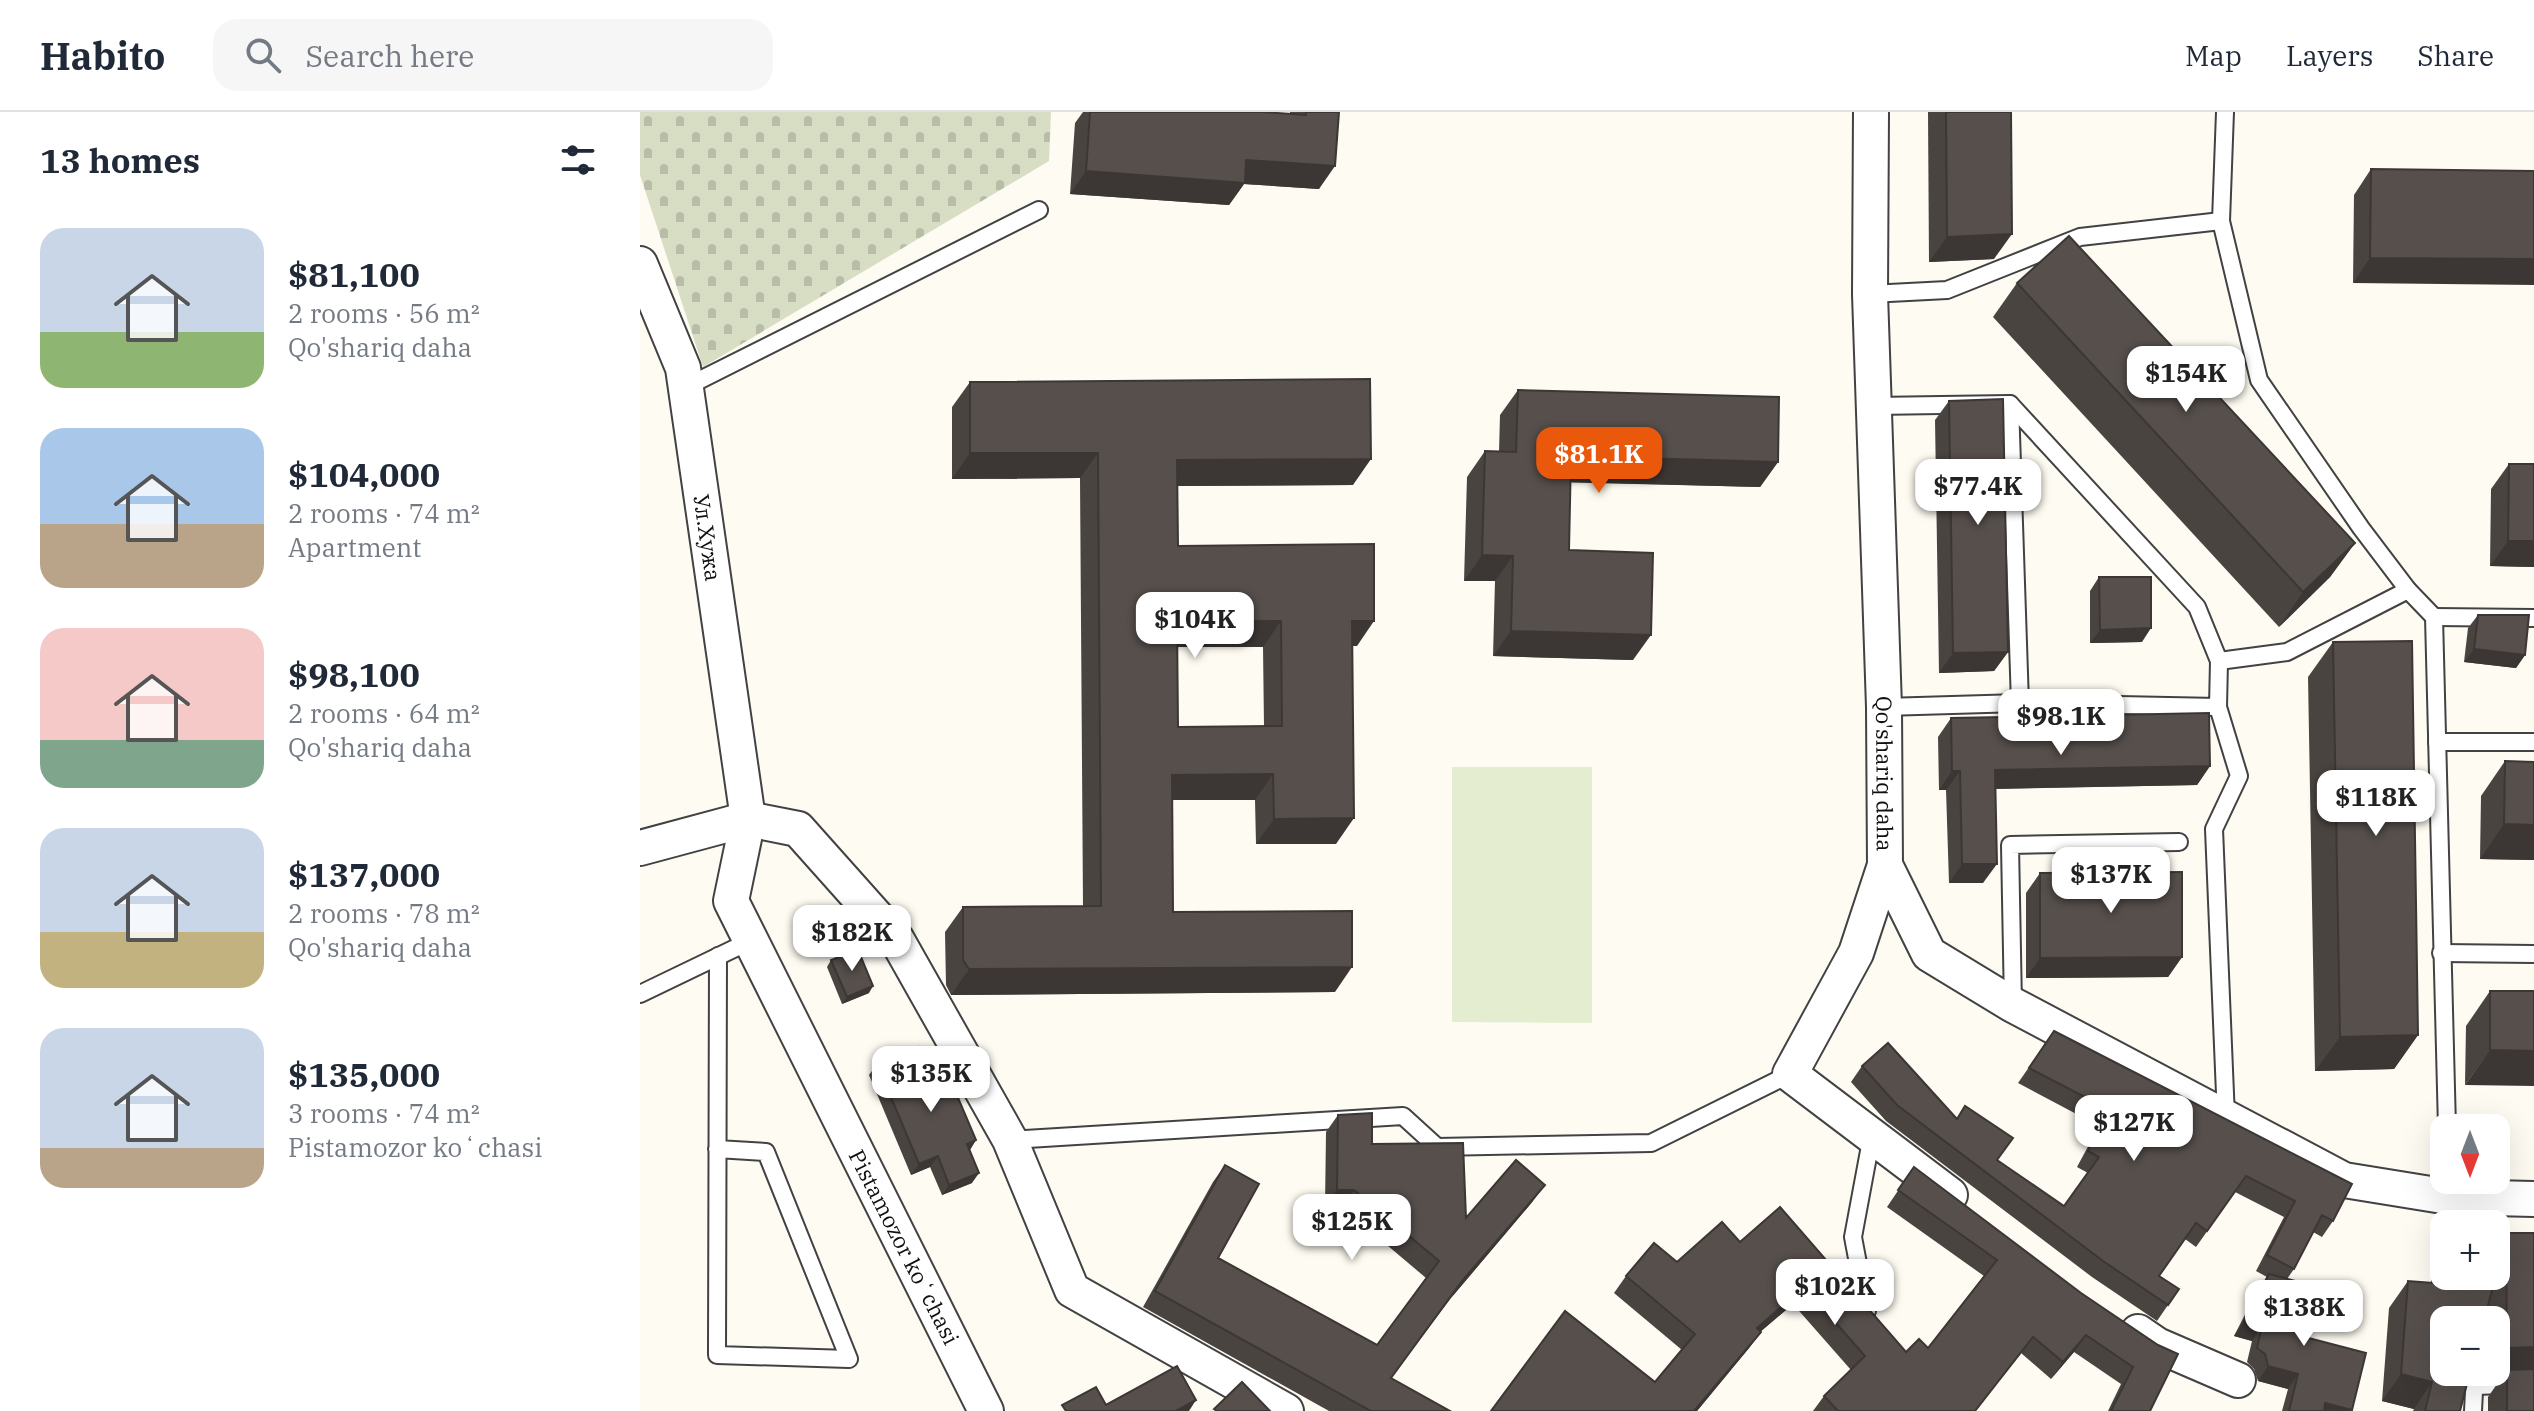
<!DOCTYPE html>
<meta charset="utf-8">
<style>
:root{--surface:#fff;--page:#f6f6f7;--text:#1f2937;--muted:#747a83;--line:#e0e1e3;--accent:#ea580c}
body{margin:0;font-family:"IBM Plex Serif",serif;background:var(--page);color:var(--text);height:100vh;display:flex;flex-direction:column;font-size:30px;white-space:nowrap}
*{box-sizing:border-box;margin:0}
p{font-size:26px;color:var(--muted)}
.icon{flex:none;width:44px;height:44px;fill:none;stroke:currentColor;stroke-width:2;stroke-linecap:round;stroke-linejoin:round}
.map{position:relative;flex:1;overflow:hidden}
.drawer{display:flex;flex-direction:column;background:var(--surface);width:640px}
.drawer>*{flex:none}
.needle{width:52px;rotate:180deg}
.buttons{position:absolute;left:1790px;top:1002px;display:grid;gap:16px}
.buttons a{display:grid;place-items:center;width:80px;height:80px;border-radius:16px;background:var(--surface);box-shadow:0 8px 32px #0002;font-size:40px}
.price{position:absolute;translate:-50% -68px;padding:0 18px;border-radius:16px;background:#fff;color:#222;font-size:26px;line-height:52px;filter:drop-shadow(0 2px 4px #0008)}
.price::after{content:'';position:absolute;left:50%;top:48px;width:24px;height:18px;margin-left:-12px;background:inherit;clip-path:polygon(0 0,100% 0,50% 100%)}
.price.active{background:var(--accent);color:#fff}
ul{padding:0;list-style:none}
li{display:flex;align-items:center;gap:24px;height:200px;padding:0 40px}
li span{display:grid;place-items:center;flex:none;width:224px;height:160px;border-radius:24px;color:#555}
li>.icon{margin-inline-start:auto}
span .icon{width:96px;height:96px;fill:#fffc;stroke-width:1}
li b{font-size:34px}
h2{display:flex;justify-content:space-between;align-items:center;height:96px;padding:0 40px;font-size:34px}
header{display:flex;align-items:center;gap:48px;box-sizing:border-box;height:112px;padding:0 40px;background:var(--surface);border-bottom:2px solid var(--line)}
header strong{font-size:38px}
nav{display:flex;gap:44px;margin-inline-start:auto;font-size:28px}
.search{width:560px;height:72px;background:var(--page);display:flex;align-items:center;gap:20px;box-sizing:border-box;padding:0 28px;border-radius:24px;color:var(--muted);font-size:30px}
main{display:flex;flex:1;min-height:0}
.map>svg:first-child{display:block}
.cemetery{fill:url(#cemetery-stones)}
.pitch{fill:#e4edcf}
.lines{fill:none;stroke-linecap:round;stroke-linejoin:round}
.service-casing{stroke:#424242;stroke-width:20}
.minor-casing{stroke:#424242;stroke-width:38}
.service{stroke:#fff;stroke-width:16}
.minor{stroke:#fff;stroke-width:34}
.wall{fill:#4a4441;fill-rule:evenodd}
.shaded-wall{fill:#3c3735}
.building{fill:#564f4c;stroke:#3c3735;stroke-width:2;fill-rule:evenodd}
.labels{text-anchor:middle;stroke-width:8;stroke-linejoin:round;paint-order:stroke}
.street-label{font-size:22px;fill:#0f0f0f;stroke:#fff}
</style>
<header>
<strong>Habito</strong>
<div class="search"><svg class="icon" aria-label="search" viewBox="0 0 24 24"><circle cx="10" cy="10" r="6"/><path d="M15 15l6 6"/></svg>Search here</div>
<nav><a>Map</a><a>Layers</a><a>Share</a></nav>
</header>
<main>
<section class="drawer">
<h2>13 homes<svg class="icon" aria-label="filters" viewBox="0 0 24 24"><path d="M4 7h16M4 17h16"/><circle cx="9" cy="7" r="2"/><circle cx="15" cy="17" r="2"/></svg></h2>
<ul>
<li><span style="background:linear-gradient(#c9d6e8 65%,#8fb573 0)"><svg class="icon" aria-label="home" viewBox="0 0 24 24"><path d="M3 11l9-7 9 7M6 9v11h12V9"/></svg></span><div><b>$81,100</b><p>2 rooms · 56 m²</p><p>Qo'shariq daha</p></div></li>
<li><span style="background:linear-gradient(#a9c7e8 60%,#b9a48a 0)"><svg class="icon" aria-label="home" viewBox="0 0 24 24"><path d="M3 11l9-7 9 7M6 9v11h12V9"/></svg></span><div><b>$104,000</b><p>2 rooms · 74 m²</p><p>Apartment</p></div></li>
<li><span style="background:linear-gradient(#f6c9c9 70%,#7fa58c 0)"><svg class="icon" aria-label="home" viewBox="0 0 24 24"><path d="M3 11l9-7 9 7M6 9v11h12V9"/></svg></span><div><b>$98,100</b><p>2 rooms · 64 m²</p><p>Qo'shariq daha</p></div></li>
<li><span style="background:linear-gradient(#c9d6e8 65%,#c2b280 0)"><svg class="icon" aria-label="home" viewBox="0 0 24 24"><path d="M3 11l9-7 9 7M6 9v11h12V9"/></svg></span><div><b>$137,000</b><p>2 rooms · 78 m²</p><p>Qo'shariq daha</p></div></li>
<li><span style="background:linear-gradient(#c9d6e8 75%,#b9a48a 0)"><svg class="icon" aria-label="home" viewBox="0 0 24 24"><path d="M3 11l9-7 9 7M6 9v11h12V9"/></svg></span><div><b>$135,000</b><p>3 rooms · 74 m²</p><p>Pistamozor koʻchasi</p></div></li>
</ul>
</section>
<div class="map">
<svg width="1894" height="1299" viewBox="0 0 1894 1299">
<defs>
<pattern id="cemetery-stones" width="16" height="16" patternUnits="userSpaceOnUse" patternTransform="scale(2)"><rect width="16" height="16" fill="#d7dec4"/><path d="M2 7V4a2 2 0 0 1 4 0v3zM10 15v-3a2 2 0 0 1 4 0v3z" fill="#b7bda7"/></pattern>
</defs>
<rect width="100%" height="100%" fill="#fefbf2"/>
<path class="cemetery" d="M 0,0 L 411,0 L 409,49 L 63,255 L 0,63 Z"/>
<path class="pitch" d="M 812,655 L 952,655 L 952,911 L 812,910 Z"/>
<g class="lines">
<defs>
<g id="service">
<path d="M 1585,0 L 1581,109 L 1619,268 L 1721,416 L 1768,478 L 1794,505 L 1807,1016"/>
<path d="M 1230,182 L 1307,178 L 1440,125 L 1581,109"/>
<path d="M 46,275 L 399,98"/>
<path d="M 1233,294 L 1370,292 L 1557,495 L 1579,549 L 1647,540 L 1768,478"/>
<path d="M 1794,505 L 1894,506"/>
<path d="M 1380,591 L 1578,595 L 1579,549"/>
<path d="M 1244,595 L 1380,591 L 1370,292"/>
<path d="M 1578,595 L 1599,664 L 1574,717 L 1586,1006"/>
<path d="M 1797,630 L 1894,630"/>
<path d="M 1801,841 L 1894,842"/>
<path d="M 0,882 L 110,829"/>
<path d="M 1373,893 L 1370,733 L 1539,730"/>
<path d="M 370,1028 L 763,1004 L 797,1035 L 1011,1031 L 1150,962"/>
<path d="M 77,1037 L 126,1040 L 209,1247 L 77,1243 L 78,844"/>
<path d="M 1227,1199 L 1213,1125 L 1232,1023"/>
<path d="M 1835,1274 L 1894,1272"/>
<path d="M 1833,1299 L 1835,1260"/>
</g>
<g id="minor">
<path id="s1" d="M 1231,0 L 1230,182 L 1244,595 L 1245,753 L 1289,842 L 1373,893 L 1704,1068 L 1809,1085 L 1894,1087"/>
<path id="s2" d="M 0,152 L 43,256 L 108,707 L 91,789 L 346,1299"/>
<path d="M 0,736 L 108,707 L 158,717 L 257,828 L 370,1028 L 432,1178 L 646,1299"/>
<path d="M 1245,753 L 1216,841 L 1150,962 L 1310,1083"/>
<path d="M 1498,1220 L 1517,1233 L 1598,1268"/>
</g>
</defs>
<use href="#service" class="service-casing"/>
<use href="#minor" class="minor-casing"/>
<use href="#service" class="service"/>
<use href="#minor" class="minor"/>
</g>
<g class="wall">
<path d="M 443,0 L 623,0 L 650,2 L 650,0 L 699,0 L 679,77 L 604,72 L 589,93 L 430,82 L 435,11 Z"/>
<path d="M 1288,0 L 1371,0 L 1354,147 L 1289,150 Z"/>
<path d="M 1731,57 L 1894,59 L 1713,171 L 1714,83 Z"/>
<path d="M 1377,171 L 1715,431 L 1690,465 L 1639,515 L 1353,205 Z"/>
<path d="M 330,270 L 713,373 L 538,374 L 538,434 L 717,534 L 712,534 L 696,732 L 616,732 L 615,688 L 532,688 L 533,800 L 695,880 L 311,883 L 306,873 L 305,820 L 323,795 L 443,794 L 440,366 L 312,367 L 312,295 ZM 538,535 L 623,535 L 624,614 L 538,615 Z"/>
<path d="M 878,278 L 1138,350 L 1120,375 L 930,370 L 929,438 L 993,548 L 853,544 L 855,469 L 824,469 L 827,365 L 845,339 L 859,340 L 860,303 Z"/>
<path d="M 1309,289 L 1368,540 L 1354,559 L 1299,561 L 1295,308 Z"/>
<path d="M 1869,352 L 1894,352 L 1894,455 L 1850,454 L 1851,377 Z"/>
<path d="M 1459,465 L 1502,530 L 1450,531 L 1450,479 Z"/>
<path d="M 1838,503 L 1885,543 L 1876,556 L 1824,550 L 1828,516 Z"/>
<path d="M 1693,530 L 1778,923 L 1754,957 L 1675,959 L 1668,565 Z"/>
<path d="M 1311,606 L 1570,654 L 1557,673 L 1355,677 L 1343,771 L 1309,771 L 1306,678 L 1299,678 L 1298,625 Z"/>
<path d="M 1865,649 L 1894,650 L 1894,748 L 1840,747 L 1841,684 Z"/>
<path d="M 1400,761 L 1542,845 L 1528,865 L 1386,866 L 1386,781 Z"/>
<path d="M 191,848 L 229,881 L 202,892 L 187,855 Z"/>
<path d="M 1850,879 L 1894,879 L 1825,973 L 1826,914 Z"/>
<path d="M 1414,919 L 1693,1109 L 1682,1125 L 1673,1120 L 1654,1157 L 1647,1167 L 1661,1224 L 1711,1299 L 1642,1299 L 1648,1277 L 1618,1269 L 1614,1257 L 1607,1250 L 1612,1229 L 1594,1224 L 1618,1177 L 1627,1165 L 1616,1159 L 1644,1105 L 1595,1080 L 1556,1135 L 1545,1127 L 1519,1164 L 1539,1177 L 1517,1209 L 1452,1165 L 1246,1009 L 1211,970 L 1222,954 L 1317,1007 L 1357,1048 L 1424,1094 L 1448,1061 L 1437,1055 L 1459,1014 L 1378,971 Z"/>
<path d="M 237,952 L 290,961 L 336,1028 L 330,1038 L 332,1071 L 302,1083 L 290,1055 L 271,1063 L 229,963 Z"/>
<path d="M 698,1003 L 732,1032 L 826,1106 L 893,1089 L 811,1186 L 751,1266 L 810,1299 L 689,1299 L 503,1195 L 573,1070 L 585,1053 L 578,1146 L 737,1233 L 786,1166 L 702,1095 L 685,1095 L 686,1020 Z"/>
<path d="M 1274,1055 L 1441,1181 L 1518,1233 L 1510,1299 L 1468,1299 L 1481,1272 L 1434,1240 L 1411,1267 L 1381,1241 L 1335,1299 L 1173,1299 L 1184,1284 L 1211,1258 L 1153,1192 L 1121,1219 L 1109,1236 L 1057,1299 L 851,1299 L 1015,1270 L 1042,1238 L 974,1181 L 986,1164 L 1100,1130 L 1266,1240 L 1288,1236 L 1344,1164 L 1247,1095 Z"/>
<path d="M 1804,1119 L 1804,1164 L 1856,1164 L 1856,1121 L 1894,1121 L 1894,1299 L 1848,1299 L 1848,1285 L 1864,1262 L 1848,1263 L 1848,1260 L 1856,1260 L 1856,1208 L 1848,1208 L 1848,1195 L 1820,1299 L 1773,1299 L 1774,1297 L 1742,1289 L 1749,1196 L 1768,1169 L 1791,1171 L 1794,1133 Z"/>
</g>
<g class="shaded-wall">
<path d="M 606,48 L 695,54 L 679,77 L 604,72 L 589,93 L 430,82 L 446,59 Z"/>
<path d="M 1372,122 L 1354,147 L 1289,150 L 1307,125 Z"/>
<path d="M 1730,146 L 1894,147 L 1894,173 L 1713,171 Z"/>
<path d="M 330,341 L 458,341 L 440,366 L 312,367 Z"/>
<path d="M 931,344 L 1138,350 L 1120,375 L 913,370 Z"/>
<path d="M 731,347 L 713,373 L 520,374 L 537,348 Z"/>
<path d="M 1868,429 L 1894,429 L 1894,455 L 1850,454 Z"/>
<path d="M 1715,431 L 1690,465 L 1639,515 L 1663,480 Z"/>
<path d="M 842,443 L 873,444 L 855,469 L 824,469 Z"/>
<path d="M 641,509 L 623,535 L 520,535 L 537,510 Z"/>
<path d="M 712,509 L 734,509 L 717,534 L 694,534 Z"/>
<path d="M 1511,516 L 1502,530 L 1450,531 L 1460,518 Z"/>
<path d="M 871,519 L 1011,523 L 993,548 L 853,544 Z"/>
<path d="M 1834,537 L 1885,543 L 1876,556 L 1824,550 Z"/>
<path d="M 1368,540 L 1354,559 L 1299,561 L 1313,541 Z"/>
<path d="M 1570,654 L 1557,673 L 1342,677 L 1355,658 Z"/>
<path d="M 1312,659 L 1320,659 L 1306,678 L 1299,678 Z"/>
<path d="M 633,662 L 615,688 L 514,688 L 532,663 Z"/>
<path d="M 714,706 L 696,732 L 616,732 L 634,707 Z"/>
<path d="M 1864,712 L 1894,713 L 1894,748 L 1840,747 Z"/>
<path d="M 1322,752 L 1357,752 L 1343,771 L 1309,771 Z"/>
<path d="M 1542,845 L 1528,865 L 1386,866 L 1400,846 Z"/>
<path d="M 712,855 L 695,880 L 311,883 L 329,857 Z"/>
<path d="M 233,874 L 229,881 L 202,892 L 207,885 Z"/>
<path d="M 1778,923 L 1754,957 L 1675,959 L 1700,925 Z"/>
<path d="M 1850,938 L 1894,939 L 1894,974 L 1825,973 Z"/>
<path d="M 336,1028 L 329,1039 L 327,1032 Z"/>
<path d="M 298,1044 L 290,1055 L 271,1063 L 279,1052 Z"/>
<path d="M 339,1061 L 332,1071 L 302,1083 L 309,1073 Z"/>
<path d="M 905,1073 L 893,1089 L 811,1186 L 822,1169 Z"/>
<path d="M 697,1078 L 714,1078 L 702,1095 L 685,1095 Z"/>
<path d="M 1164,1175 L 1153,1192 L 1105,1233 L 1117,1216 Z"/>
<path d="M 1604,1209 L 1622,1214 L 1612,1229 L 1594,1224 Z"/>
<path d="M 1121,1220 L 1109,1236 L 1057,1299 L 1054,1299 Z"/>
<path d="M 1446,1223 L 1434,1240 L 1411,1267 L 1423,1250 Z"/>
<path d="M 1393,1225 L 1381,1241 L 1335,1299 L 1334,1299 Z"/>
<path d="M 1894,1235 L 1894,1261 L 1867,1258 L 1864,1262 L 1848,1263 L 1850,1260 L 1856,1260 L 1856,1251 L 1867,1236 Z"/>
<path d="M 1628,1254 L 1658,1262 L 1648,1277 L 1618,1269 Z"/>
<path d="M 1761,1262 L 1792,1270 L 1774,1297 L 1742,1289 Z"/>
<path d="M 556,1288 L 549,1299 L 536,1299 Z"/>
<path d="M 1685,1291 L 1712,1298 L 1711,1299 L 1680,1299 Z"/>
</g>
<g class="building">
<path d="M 450,0 L 623,0 L 666,3 L 666,0 L 699,0 L 695,54 L 606,48 L 605,71 L 446,59 Z"/>
<path d="M 1306,0 L 1371,0 L 1372,122 L 1307,125 Z"/>
<path d="M 1731,57 L 1894,59 L 1894,147 L 1730,146 Z"/>
<path d="M 1429,124 L 1715,431 L 1663,480 L 1377,171 Z"/>
<path d="M 730,267 L 731,347 L 537,348 L 538,434 L 734,432 L 734,509 L 712,509 L 714,706 L 634,707 L 633,662 L 532,663 L 533,800 L 712,799 L 712,855 L 329,857 L 323,848 L 323,795 L 461,794 L 458,341 L 330,341 L 330,270 ZM 641,509 L 642,614 L 538,615 L 537,510 Z"/>
<path d="M 878,278 L 1139,285 L 1138,350 L 931,344 L 929,438 L 1013,441 L 1011,523 L 871,519 L 873,444 L 842,443 L 845,339 L 876,340 Z"/>
<path d="M 1363,287 L 1368,540 L 1313,541 L 1309,289 Z"/>
<path d="M 1869,352 L 1894,352 L 1894,429 L 1868,429 Z"/>
<path d="M 1459,465 L 1511,465 L 1511,516 L 1460,518 Z"/>
<path d="M 1838,503 L 1889,503 L 1885,543 L 1834,537 Z"/>
<path d="M 1772,529 L 1778,923 L 1700,925 L 1693,530 Z"/>
<path d="M 1569,601 L 1570,654 L 1355,658 L 1357,752 L 1322,752 L 1320,659 L 1312,659 L 1311,606 Z"/>
<path d="M 1865,649 L 1894,650 L 1894,713 L 1864,712 Z"/>
<path d="M 1542,760 L 1542,845 L 1400,846 L 1400,761 Z"/>
<path d="M 218,838 L 233,874 L 207,885 L 191,848 Z"/>
<path d="M 1850,879 L 1894,879 L 1894,939 L 1850,938 Z"/>
<path d="M 1414,919 L 1712,1072 L 1693,1109 L 1682,1103 L 1654,1157 L 1627,1143 L 1655,1089 L 1606,1064 L 1567,1119 L 1556,1111 L 1519,1164 L 1539,1177 L 1528,1193 L 1463,1149 L 1257,993 L 1222,954 L 1248,931 L 1317,1007 L 1325,994 L 1373,1026 L 1357,1048 L 1424,1094 L 1459,1045 L 1448,1039 L 1470,998 L 1389,956 Z"/>
<path d="M 279,935 L 290,961 L 305,955 L 336,1028 L 327,1032 L 339,1061 L 309,1073 L 298,1044 L 279,1052 L 237,952 Z"/>
<path d="M 732,1001 L 732,1032 L 823,1031 L 826,1106 L 876,1048 L 905,1073 L 822,1169 L 751,1266 L 810,1299 L 731,1299 L 515,1179 L 585,1053 L 619,1072 L 578,1146 L 737,1233 L 799,1149 L 714,1078 L 697,1078 L 698,1003 Z"/>
<path d="M 1274,1055 L 1441,1181 L 1518,1233 L 1538,1242 L 1510,1299 L 1471,1299 L 1493,1255 L 1446,1223 L 1423,1250 L 1393,1225 L 1335,1299 L 1198,1299 L 1184,1284 L 1225,1244 L 1164,1175 L 1117,1216 L 1121,1220 L 1054,1299 L 851,1299 L 925,1199 L 1015,1270 L 1055,1222 L 986,1164 L 1014,1131 L 1037,1150 L 1082,1110 L 1100,1130 L 1140,1095 L 1266,1240 L 1279,1227 L 1288,1236 L 1357,1148 L 1258,1078 Z"/>
<path d="M 1813,1106 L 1845,1109 L 1844,1112 L 1812,1112 Z"/>
<path d="M 1856,1121 L 1894,1121 L 1894,1235 L 1867,1236 L 1866,1124 L 1856,1162 Z"/>
<path d="M 1629,1162 L 1674,1174 L 1661,1224 L 1726,1241 L 1712,1298 L 1685,1291 L 1684,1299 L 1649,1299 L 1658,1262 L 1628,1254 L 1625,1242 L 1617,1236 L 1622,1214 L 1604,1209 Z"/>
<path d="M 1808,1164 L 1856,1164 L 1844,1208 L 1804,1208 L 1804,1260 L 1830,1260 L 1820,1299 L 1785,1299 L 1792,1270 L 1761,1262 L 1768,1169 L 1807,1172 Z"/>
<path d="M 537,1254 L 556,1288 L 536,1299 L 426,1299 L 422,1293 L 456,1275 L 466,1293 Z"/>
<path d="M 1894,1257 L 1894,1299 L 1867,1299 L 1867,1258 Z"/>
<path d="M 602,1270 L 630,1299 L 577,1299 L 574,1297 Z"/>
</g>
<g class="labels">
<g class="street-label">
<text dy="8" stroke="none"><textPath href="#s2" startOffset="284">Ул.Хужа</textPath></text>
<text dy="8" stroke="none"><textPath href="#s1" startOffset="662">Qo'shariq daha</textPath></text>
<text transform="translate(264 1135) rotate(63)" y="8">Pistamozor koʻchasi</text>
</g>
</g>
</svg>
<div class="buttons">
<a><svg class="needle" viewBox="-14 -14 28 28"><path d="M0-13l5 13h-10z" fill="#e53935"/><path d="M0 13l5-13h-10z" fill="#747a83"/></svg></a>
<a>+</a>
<a>−</a>
</div>
<b class="price" style="left:1546px;top:302px">$154K</b>
<b class="price active" style="left:959px;top:383px">$81.1K</b>
<b class="price" style="left:1338px;top:415px">$77.4K</b>
<b class="price" style="left:555px;top:548px">$104K</b>
<b class="price" style="left:1421px;top:645px">$98.1K</b>
<b class="price" style="left:1736px;top:726px">$118K</b>
<b class="price" style="left:1471px;top:803px">$137K</b>
<b class="price" style="left:212px;top:861px">$182K</b>
<b class="price" style="left:291px;top:1002px">$135K</b>
<b class="price" style="left:1494px;top:1051px">$127K</b>
<b class="price" style="left:712px;top:1150px">$125K</b>
<b class="price" style="left:1195px;top:1215px">$102K</b>
<b class="price" style="left:1664px;top:1236px">$138K</b>
</div>
</main>
